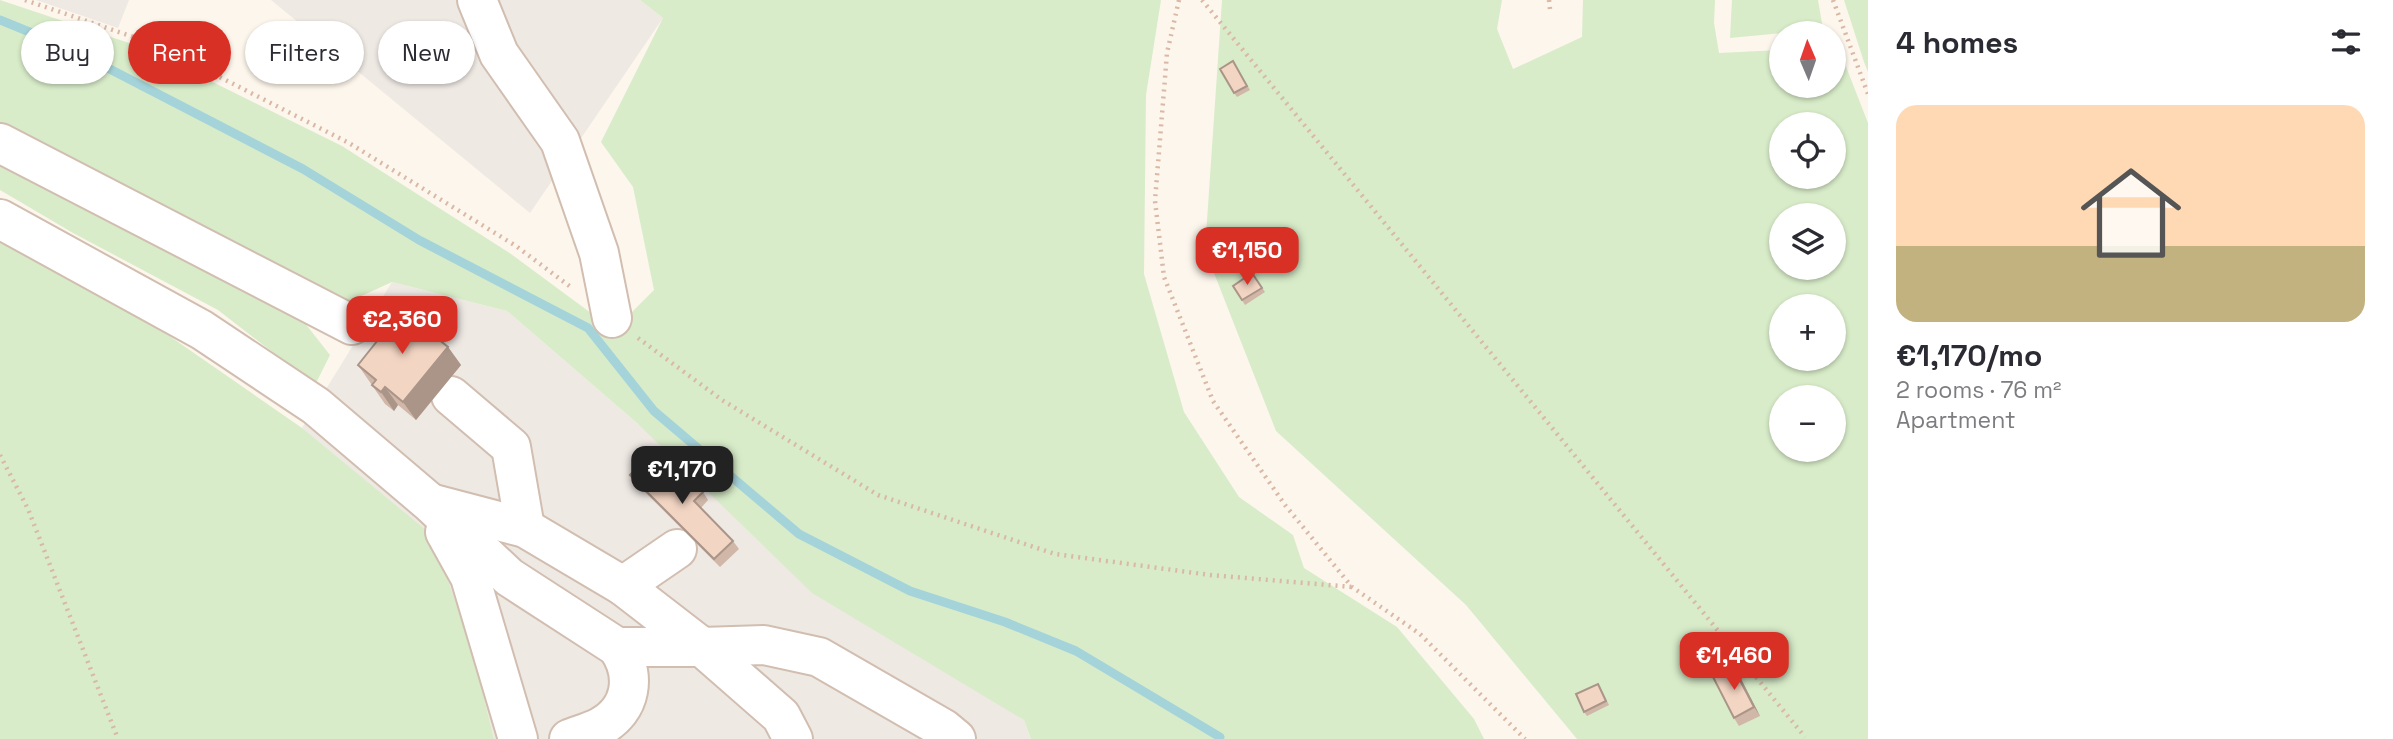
<!DOCTYPE html>
<meta charset="utf-8">
<style>
:root{--surface:#fff;--page:#f7f7f7;--text:#2b2b33;--muted:#7c7c81;--line:#e1e1e2;--accent:#d93025}
body{margin:0;font-family:"Space Grotesk",sans-serif;background:var(--page);color:var(--text);height:100vh;display:flex;flex-direction:column;font-size:26px;white-space:nowrap}
*{box-sizing:border-box;margin:0}
p{font-size:23px;color:var(--muted)}
.icon{flex:none;width:38px;height:38px;fill:none;stroke:currentColor;stroke-width:2;stroke-linecap:round;stroke-linejoin:round}
.map{position:relative;flex:1;overflow:hidden}
.drawer{display:flex;flex-direction:column;background:var(--surface);width:525px}
.drawer>*{flex:none}
.banner{position:absolute;left:21px;top:21px;width:665px;height:63px;display:flex;gap:14px}
.needle{width:46px;rotate:358deg}
.controls{position:absolute;left:1769px;top:21px;display:grid;gap:14px}
.controls a{display:grid;place-items:center;width:77px;height:77px;border-radius:50%;background:var(--surface);box-shadow:0 2px 5px #0004;font-size:35px}
.price{position:absolute;translate:-50% -60px;padding:0 16px;border-radius:14px;background:var(--accent);color:#fff;font-size:23px;line-height:46px;filter:drop-shadow(0 2px 4px #0008)}
.price::after{content:'';position:absolute;left:50%;top:42px;width:21px;height:16px;margin-left:-10px;background:inherit;clip-path:polygon(0 0,100% 0,50% 100%)}
.price.on{background:#222;color:#fff}
ul{padding:0;list-style:none}
li{display:grid;align-content:center;gap:14px;height:371px;padding:0 28px}
li+li{border-top:2px solid var(--line)}
li span{display:grid;place-items:center;height:217px;border-radius:21px;color:#555}
li>.icon{margin-inline-start:auto}
span .icon{width:126px;height:126px;fill:#fffc;stroke-width:1}
li b{font-size:30px}
h2{display:flex;justify-content:space-between;align-items:center;height:84px;padding:0 28px;font-size:30px}
.pill{padding:0 24px;border-radius:32px;background:var(--surface);box-shadow:0 2px 5px #0004;font-size:24px;line-height:63px}
.pill.on{background:var(--accent);color:#fff}
main{display:flex;flex:1;min-height:0}
.map>svg:first-child{display:block}
.industrial{fill:#efe9e4}
.green{fill:#d8ecc9;fill-rule:evenodd}
.lines{fill:none;stroke-linecap:round;stroke-linejoin:round}
.stream{stroke:#a5d3da;stroke-width:9}
.minor-casing{stroke:#d1beb0;stroke-width:42}
.path{stroke:#d9b8a5;stroke-width:4.5;stroke-dasharray:2 5;stroke-linecap:butt}
.minor{stroke:#fff;stroke-width:38}
.wall{fill:#d1b7a8}
.shaded-wall{fill:#aa9588}
.building{fill:#f3d5c3;stroke:#aa9588;stroke-width:2}
</style>
<main>
<div class="map">
<svg width="1868" height="739" viewBox="0 0 1868 739">
<rect width="100%" height="100%" fill="#fdf6ec"/>
<g class="industrial">
<path d="M 36,0 L 129,0 L 118,28 Z"/>
<path d="M 271,0 L 640,0 L 663,18 L 530,213 Z"/>
<path d="M 392,282 L 507,311 L 637,423 L 1024,720 L 1031,739 L 494,739 L 473,652 L 302,428 Z"/>
</g>
<g class="green">
<path d="M 0,0 L 144,48 L 342,146 L 511,254 L 614,330 L 654,290 L 633,187 L 601,142 L 663,18 L 640,0 L 1161,0 L 1146,95 L 1144,274 L 1184,412 L 1239,497 L 1293,535 L 1304,568 L 1397,627 L 1474,719 L 1484,739 L 1031,739 L 1024,720 L 812,593 L 637,423 L 507,311 L 392,282 L 304,322 L 330,355 L 315,385 L 218,310 L 73,233 L 0,190 Z"/>
<path d="M 1222,0 L 1502,0 L 1497,29 L 1513,69 L 1582,37 L 1583,0 L 1715,0 L 1714,23 L 1719,53 L 1781,50 L 1782,86 L 1834,86 L 1834,46 L 1838,46 L 1868,123 L 1868,739 L 1577,739 L 1466,605 L 1276,431 L 1205,250 ZM 1782,124 L 1834,124 L 1834,177 L 1782,177 ZM 1782,215 L 1834,215 L 1834,268 L 1782,268 ZM 1782,306 L 1834,306 L 1834,359 L 1782,359 ZM 1782,397 L 1834,397 L 1834,450 L 1782,450 Z"/>
<path d="M 1732,0 L 1818,0 L 1823,29 L 1730,38 Z"/>
<path d="M 1844,0 L 1868,0 L 1868,72 L 1864,62 Z"/>
<path d="M 0,235 L 142,317 L 302,428 L 432,535 L 473,652 L 494,739 L 0,739 Z"/>
</g>
<g class="lines">
<path class="stream" d="M 0,20 L 71,49 L 303,169 L 419,240 L 588,328 L 654,411 L 799,534 L 910,591 L 1005,622 L 1076,651 L 1220,737"/>
<defs>
<g id="minor">
<path d="M 477,0 L 499,54 L 560,141 L 599,253 L 612,318"/>
<path d="M 0,143 L 352,325"/>
<path d="M 0,219 L 202,330 L 316,406 L 429,502 L 509,577 L 617,647 L 702,647 L 781,716 L 793,739"/>
<path d="M 451,396 L 511,447 L 525,528"/>
<path d="M 434,504 L 525,528 L 623,586 L 702,647 L 764,645 L 819,657 L 944,729 L 956,739"/>
<path d="M 445,532 L 470,577 L 518,739"/>
<path d="M 623,586 L 677,549"/>
<path d="M 569,739 C 579,735 590,732 600,727 C 632,710 637,675 617,647"/>
</g>
</defs>
<use href="#minor" class="minor-casing"/>
<g class="path">
<path d="M 25,0 L 157,45 L 349,143 L 516,246 L 572,288"/>
<path d="M 1179,0 L 1167,53 L 1155,201 L 1164,277 L 1213,401 L 1285,505 L 1352,587 L 1420,634 L 1525,739"/>
<path d="M 1202,0 L 1805,737"/>
<path d="M 1549,0 L 1550,9"/>
<path d="M 1833,0 L 1868,94"/>
<path d="M 638,338 L 722,400 L 878,495 L 1055,554 L 1210,575 L 1352,587"/>
<path d="M 0,455 L 28,509 L 118,739"/>
</g>
<use href="#minor" class="minor"/>
</g>
<g class="wall">
<path d="M 1233,61 L 1250,90 L 1237,97 L 1234,93 Z"/>
<path d="M 1252,273 L 1265,292 L 1245,305 L 1233,286 Z"/>
<path d="M 448,347 L 461,365 L 416,420 L 398,405 L 394,411 L 385,404 L 358,365 Z"/>
<path d="M 630,475 L 682,489 L 703,492 L 708,500 L 701,508 L 733,541 L 739,549 L 720,567 L 636,483 Z"/>
<path d="M 1739,675 L 1760,716 L 1739,726 L 1734,718 Z"/>
<path d="M 1598,684 L 1609,705 L 1587,716 L 1584,712 Z"/>
</g>
<g class="shaded-wall">
<path d="M 448,347 L 461,365 L 416,420 L 403,402 Z"/>
<path d="M 385,387 L 398,405 L 394,411 L 381,392 Z"/>
<path d="M 1733,667 L 1739,675 L 1760,716 L 1754,707 Z"/>
</g>
<g class="building">
<path d="M 1233,61 L 1247,86 L 1234,93 L 1220,69 Z"/>
<path d="M 1252,273 L 1262,288 L 1242,300 L 1233,286 Z"/>
<path d="M 402,310 L 448,347 L 403,402 L 385,387 L 381,392 L 372,385 L 376,380 L 358,365 Z"/>
<path d="M 648,456 L 682,489 L 691,480 L 703,492 L 694,501 L 733,541 L 714,559 L 630,475 Z"/>
<path d="M 1733,667 L 1754,707 L 1734,718 L 1713,677 Z"/>
<path d="M 1598,684 L 1606,701 L 1584,712 L 1576,694 Z"/>
</g>
</svg>
<div class="controls">
<a><svg class="needle" viewBox="-14 -14 28 28"><path d="M0-13l5 13h-10z" fill="#e53935"/><path d="M0 13l5-13h-10z" fill="#7c7c81"/></svg></a>
<a><svg class="icon" aria-label="locate" viewBox="0 0 24 24"><circle cx="12" cy="12" r="6"/><path d="M12 2v4M12 18v4M2 12h4M18 12h4"/></svg></a>
<a><svg class="icon" aria-label="layers" viewBox="0 0 24 24"><path d="M12 4l9 5-9 5-9-5zM3 14l9 5 9-5"/></svg></a>
<a>+</a>
<a>−</a>
</div>
<b class="price" style="left:1247px;top:287px">€1,150</b>
<b class="price" style="left:402px;top:356px">€2,360</b>
<b class="price on" style="left:682px;top:506px">€1,170</b>
<b class="price" style="left:1734px;top:692px">€1,460</b>
<div class="banner">
<a class="pill">Buy</a>
<a class="pill on">Rent</a>
<a class="pill">Filters</a>
<a class="pill">New</a>
</div>
</div>
<section class="drawer">
<h2>4 homes<svg class="icon" aria-label="filters" viewBox="0 0 24 24"><path d="M4 7h16M4 17h16"/><circle cx="9" cy="7" r="2"/><circle cx="15" cy="17" r="2"/></svg></h2>
<ul>
<li><span style="background:linear-gradient(#ffd9b3 65%,#c2b280 0)"><svg class="icon" aria-label="home" viewBox="0 0 24 24"><path d="M3 11l9-7 9 7M6 9v11h12V9"/></svg></span><div><b>€1,170/mo</b><p>2 rooms · 76 m²</p><p>Apartment</p></div></li>
</ul>
</section>
</main>
